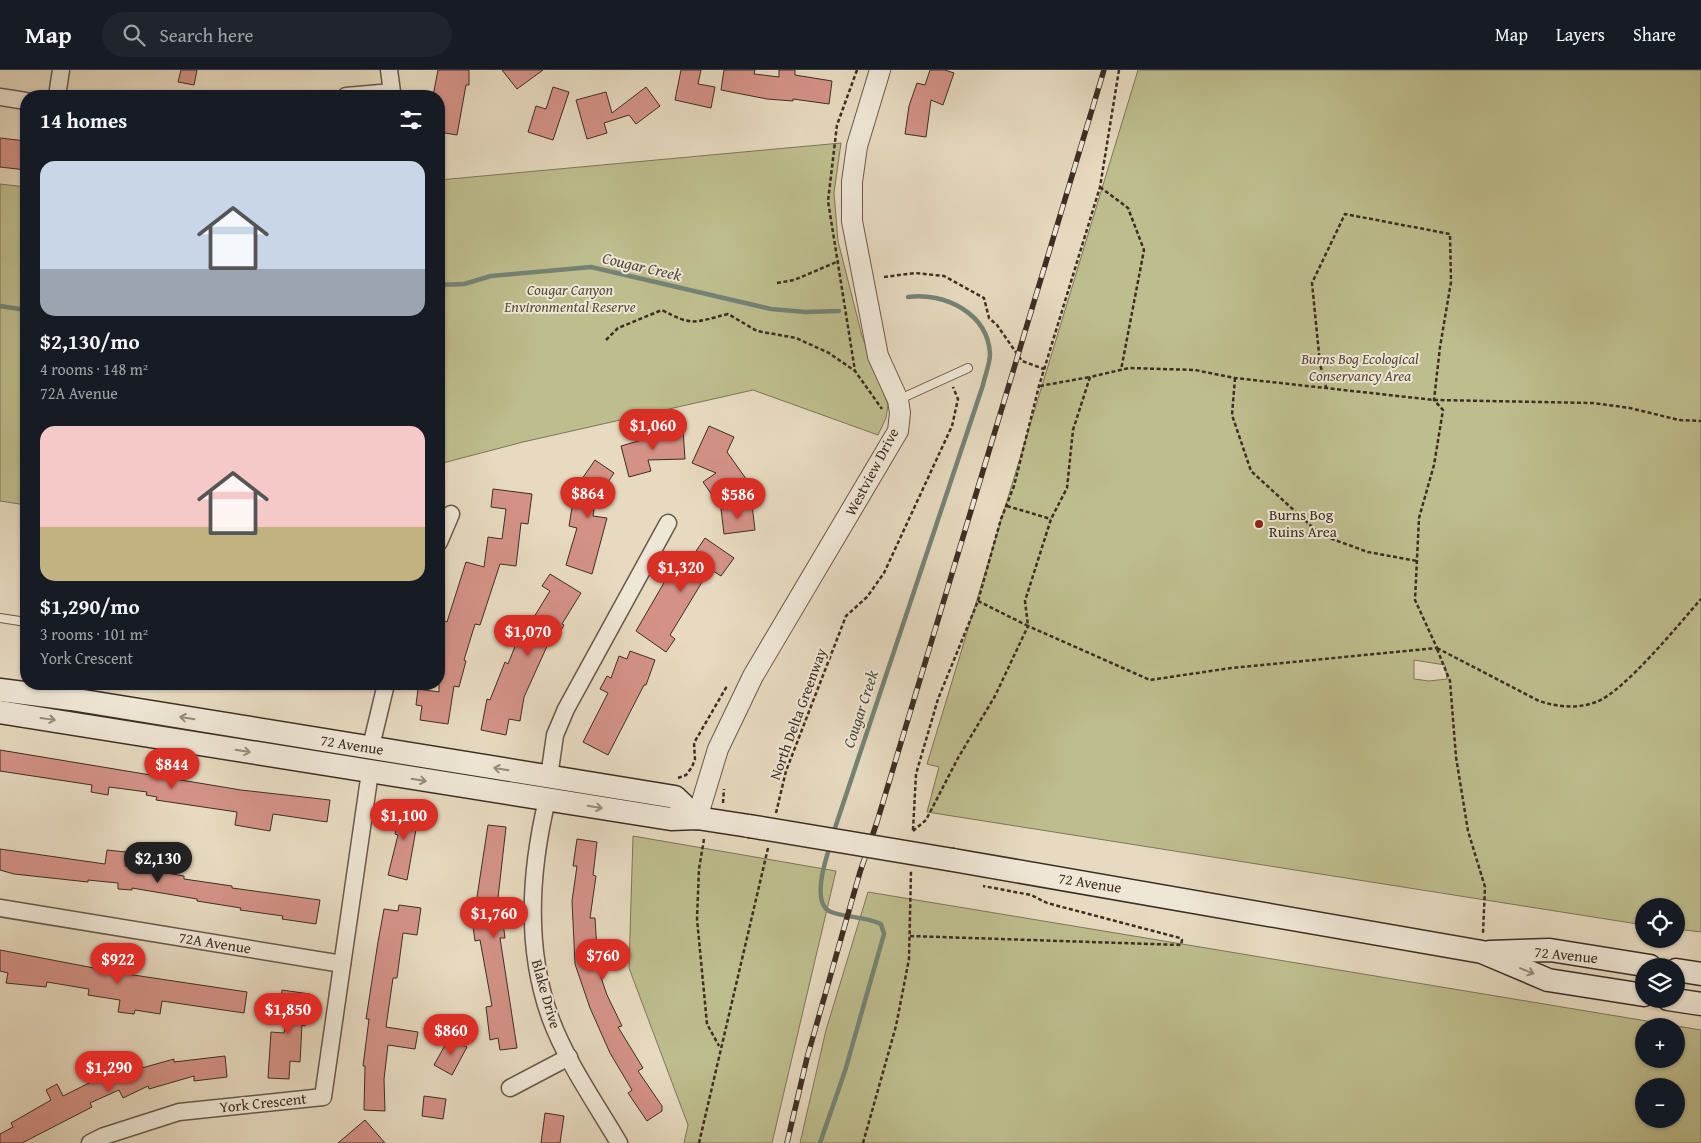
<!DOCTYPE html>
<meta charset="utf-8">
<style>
:root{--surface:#171b24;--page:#20242c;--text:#f1f3f6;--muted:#9ea1a6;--line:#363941;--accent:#d93025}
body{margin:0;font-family:"Gentium Book Plus",serif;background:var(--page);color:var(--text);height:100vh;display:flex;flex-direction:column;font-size:19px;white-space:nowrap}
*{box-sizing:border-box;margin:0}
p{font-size:16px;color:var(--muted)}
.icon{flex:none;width:28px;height:28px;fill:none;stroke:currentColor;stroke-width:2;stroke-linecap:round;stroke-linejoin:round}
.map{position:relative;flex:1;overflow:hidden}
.side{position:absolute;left:20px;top:20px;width:425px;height:600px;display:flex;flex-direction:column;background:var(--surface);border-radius:20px;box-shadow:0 1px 4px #0004}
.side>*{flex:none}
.fabs{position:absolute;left:1635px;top:828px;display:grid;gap:10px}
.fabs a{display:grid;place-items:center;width:50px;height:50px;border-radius:50%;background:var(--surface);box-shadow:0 1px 4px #0004;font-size:25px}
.price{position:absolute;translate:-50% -42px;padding:0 11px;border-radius:18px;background:var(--accent);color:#fff;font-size:16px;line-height:32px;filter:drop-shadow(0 1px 2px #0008)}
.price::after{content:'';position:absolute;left:50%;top:30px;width:15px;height:11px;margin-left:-8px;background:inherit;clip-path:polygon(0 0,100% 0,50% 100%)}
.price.selected{background:#222;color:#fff}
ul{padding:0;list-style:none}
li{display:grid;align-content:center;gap:10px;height:265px;padding:0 20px}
li span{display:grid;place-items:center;height:155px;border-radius:15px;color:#555}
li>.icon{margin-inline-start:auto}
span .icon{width:90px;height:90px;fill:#fffc;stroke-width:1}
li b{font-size:21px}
h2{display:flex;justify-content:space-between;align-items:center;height:60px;padding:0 20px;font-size:21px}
header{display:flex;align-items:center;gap:30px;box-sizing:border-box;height:70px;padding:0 25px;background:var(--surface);border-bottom:1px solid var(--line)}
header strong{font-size:24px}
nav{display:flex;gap:28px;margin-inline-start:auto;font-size:18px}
.search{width:350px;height:45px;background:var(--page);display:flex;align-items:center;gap:12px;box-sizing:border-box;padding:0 18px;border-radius:28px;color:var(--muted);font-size:19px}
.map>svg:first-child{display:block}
.green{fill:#bebd8d;stroke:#7e7658;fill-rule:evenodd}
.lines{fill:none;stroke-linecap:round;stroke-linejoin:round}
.stream{stroke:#748375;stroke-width:4.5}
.building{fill:#d49287;stroke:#3d2e23}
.service-casing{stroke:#68594a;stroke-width:10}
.minor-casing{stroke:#68594a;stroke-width:19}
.tertiary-casing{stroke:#68594a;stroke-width:22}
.secondary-casing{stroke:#3d2e23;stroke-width:25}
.path{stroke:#3d2e23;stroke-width:2.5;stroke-dasharray:4 2.5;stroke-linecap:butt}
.service{stroke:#efe7d6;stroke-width:8}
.minor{stroke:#efe7d6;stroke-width:16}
.tertiary{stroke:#efe7d6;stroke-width:20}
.secondary{stroke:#efe7d6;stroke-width:22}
.rail-casing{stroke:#3d2e23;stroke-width:5.5}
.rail{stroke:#efe7d6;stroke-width:4;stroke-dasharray:11;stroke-linecap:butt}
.secondary-bridge-casing{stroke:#3d2e23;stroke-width:25;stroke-linecap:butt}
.secondary-bridge{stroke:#efe7d6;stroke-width:22}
.oneway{stroke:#968a7c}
.poi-dot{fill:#8f2418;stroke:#efe7d6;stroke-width:2}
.labels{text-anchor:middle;stroke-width:4;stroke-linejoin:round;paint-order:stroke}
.park-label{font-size:15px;font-style:italic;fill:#574b38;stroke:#efe7d6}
.street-label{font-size:15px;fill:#3d2e23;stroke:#efe7d6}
.poi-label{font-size:15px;fill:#3d2e23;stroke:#efe7d6;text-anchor:start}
.water-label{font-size:16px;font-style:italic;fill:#4f4a3e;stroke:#efe7d6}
</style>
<header>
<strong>Map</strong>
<div class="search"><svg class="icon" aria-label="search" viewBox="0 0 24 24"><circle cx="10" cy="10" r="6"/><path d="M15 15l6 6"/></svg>Search here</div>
<nav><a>Map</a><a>Layers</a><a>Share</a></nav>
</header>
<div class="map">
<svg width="1701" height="1073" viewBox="0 0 1701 1073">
<rect width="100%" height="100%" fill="#e7dac0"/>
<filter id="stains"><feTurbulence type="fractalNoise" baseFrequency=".004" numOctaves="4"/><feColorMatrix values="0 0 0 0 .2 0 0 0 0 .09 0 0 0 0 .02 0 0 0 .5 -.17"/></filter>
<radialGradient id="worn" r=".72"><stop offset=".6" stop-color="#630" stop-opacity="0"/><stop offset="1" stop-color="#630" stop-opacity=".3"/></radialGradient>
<g class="green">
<path d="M 1138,0 L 1701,0 L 1701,862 L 1676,859 L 1676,836 L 1644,836 L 1644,855 L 927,742 L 939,697 L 927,694 ZM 1414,590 L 1445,595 L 1447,609 L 1429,611 L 1414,609 Z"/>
<path d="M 841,73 L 834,123 L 838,171 L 862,266 L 888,335 L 886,348 L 878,365 L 753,320 L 523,372 L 439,394 L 439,110 Z"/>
<path d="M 0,114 L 26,117 L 26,435 L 0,431 Z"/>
<path d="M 633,766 L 836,801 L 772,1073 L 684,1073 L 688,1055 L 629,898 Z"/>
<path d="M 868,822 L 1701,960 L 1701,1073 L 800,1073 L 826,960 ZM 1644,956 L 1676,956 L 1676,989 L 1644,989 ZM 1676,1016 L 1676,1049 L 1644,1049 L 1644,1016 Z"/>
</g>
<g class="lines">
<g class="stream">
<path d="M 439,215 L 464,214 L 491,206 L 591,197 L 771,239 L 805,242 L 839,241"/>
<path d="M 0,236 L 26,240"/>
<path d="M 833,764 L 983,315 C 985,305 990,294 990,284 C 988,243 944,222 908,227"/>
<path d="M 820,1073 L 845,1001 L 884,864 L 881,854 C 864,846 847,848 831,842 C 811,834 825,791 830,776"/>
</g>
</g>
<g class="building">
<path d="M 181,0 L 197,0 L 194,15 L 178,12 Z"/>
<path d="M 438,0 L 469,0 L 469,15 L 466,15 L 457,65 L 439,62 L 439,26 L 433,26 Z"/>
<path d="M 502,0 L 543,0 L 517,19 Z"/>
<path d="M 681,0 L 701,0 L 698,14 L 715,17 L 711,38 L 675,30 Z"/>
<path d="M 724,0 L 755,0 L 754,4 L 779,7 L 779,0 L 795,0 L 795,5 L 832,11 L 829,34 L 793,29 L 793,31 L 767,29 L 721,20 Z"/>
<path d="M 930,0 L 945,0 L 954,3 L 943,35 L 931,30 L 926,67 L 905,64 L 909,36 L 917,13 L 925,15 Z"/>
<path d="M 553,17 L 569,22 L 553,70 L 528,62 L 536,36 L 546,39 Z"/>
<path d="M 646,17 L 660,36 L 636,54 L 629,45 L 604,53 L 607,63 L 587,69 L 576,30 L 606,22 L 612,43 Z"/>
<path d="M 0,68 L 26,71 L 26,100 L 0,97 Z"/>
<path d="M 709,356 L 734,367 L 727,382 L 749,413 L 719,435 L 703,412 L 716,403 L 692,393 Z"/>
<path d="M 683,360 L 685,389 L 648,390 L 651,401 L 629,407 L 621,376 L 656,366 L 656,361 Z"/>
<path d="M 595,390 L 614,403 L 595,432 L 593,446 L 607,448 L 592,504 L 566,495 L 577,458 L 569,456 L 575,419 Z"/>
<path d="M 493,419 L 532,424 L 528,454 L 521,453 L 516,496 L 500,494 L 480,555 L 475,554 L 464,590 L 466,591 L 459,617 L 454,616 L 448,654 L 420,650 L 422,636 L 416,635 L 418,619 L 439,622 L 439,564 L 443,550 L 447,552 L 466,492 L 484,497 L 488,467 L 502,469 L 506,439 L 491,437 Z"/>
<path d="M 752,435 L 755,460 L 724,464 L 721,439 Z"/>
<path d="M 705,468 L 734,488 L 721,506 L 710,499 L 670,565 L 675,569 L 666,582 L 636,561 L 665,511 L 661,509 L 668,496 L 681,503 Z"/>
<path d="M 550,504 L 581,523 L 562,554 L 564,555 L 558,566 L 553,563 L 524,627 L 520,651 L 509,649 L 506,665 L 481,660 L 487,629 L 490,630 L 505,592 L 508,594 L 522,559 L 526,560 L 550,521 L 542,516 Z"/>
<path d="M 630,581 L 655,590 L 646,615 L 644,615 L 608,685 L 583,672 L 608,623 L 600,619 L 607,606 L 611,608 L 619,586 L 627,589 Z"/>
<path d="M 0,680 L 241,720 L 330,730 L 327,752 L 273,744 L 270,761 L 235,755 L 237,742 L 156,730 L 157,727 L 146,725 L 147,722 L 109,717 L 108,725 L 91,722 L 92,715 L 0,701 Z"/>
<path d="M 399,734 L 420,737 L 407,810 L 388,805 L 398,765 L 395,764 Z"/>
<path d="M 488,755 L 506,757 L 497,837 L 501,837 L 505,868 L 500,868 L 517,978 L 500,980 L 498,968 L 490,970 L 486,937 L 492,936 L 480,870 L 475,871 L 471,841 L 475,840 Z"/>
<path d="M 577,769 L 597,772 L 593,805 L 596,806 L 590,848 L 595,848 L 597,881 L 592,881 L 607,925 L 622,956 L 618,957 L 643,998 L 638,1001 L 662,1036 L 662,1041 L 647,1051 L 628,1023 L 632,1020 L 610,983 L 590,938 L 575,894 L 572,831 L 577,796 L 573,796 Z"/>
<path d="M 0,779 L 105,794 L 107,780 L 126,782 L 125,796 L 184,806 L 184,809 L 232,816 L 232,818 L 320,830 L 316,854 L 282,849 L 283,846 L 240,840 L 241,838 L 197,831 L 197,829 L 132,818 L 132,820 L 118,819 L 118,813 L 88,810 L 88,812 L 14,804 L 0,800 Z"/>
<path d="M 399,835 L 421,838 L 417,865 L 403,863 L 397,908 L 393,908 L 386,957 L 418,962 L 415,979 L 388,975 L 384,1009 L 385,1041 L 364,1040 L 365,996 L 363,996 L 369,949 L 366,949 L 378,872 L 384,839 L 398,841 Z"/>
<path d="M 0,880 L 120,903 L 247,922 L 244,943 L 162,931 L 160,944 L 135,940 L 134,944 L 118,942 L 120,930 L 88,925 L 89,919 L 47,912 L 46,917 L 6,913 L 8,903 L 0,901 Z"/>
<path d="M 282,920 L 310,924 L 305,956 L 302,955 L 300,992 L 290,991 L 289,1009 L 268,1008 L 271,962 L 284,963 L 288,937 L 280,936 Z"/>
<path d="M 449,968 L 467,977 L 452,1005 L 434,995 Z"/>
<path d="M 225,986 L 227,1007 L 194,1011 L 194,1006 L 149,1019 L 148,1016 L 123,1028 L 119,1020 L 90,1033 L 92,1037 L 22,1073 L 0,1073 L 0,1064 L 13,1057 L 11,1053 L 51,1030 L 46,1020 L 57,1014 L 63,1026 L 121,997 L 124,1003 L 174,989 L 174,992 Z"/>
<path d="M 424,1026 L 446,1029 L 443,1049 L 422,1046 Z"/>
<path d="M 545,1043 L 564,1046 L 560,1073 L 541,1073 Z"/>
<path d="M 365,1050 L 385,1073 L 338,1073 Z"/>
</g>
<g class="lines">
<defs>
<g id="service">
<path d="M 900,329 L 968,298"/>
<path d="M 0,548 L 26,552"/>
</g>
<g id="minor">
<path d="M 57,26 L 61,0"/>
<path d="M 346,26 L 392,22 L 389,0"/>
<path d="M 0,27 L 26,31"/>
<path d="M 439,472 L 451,444"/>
<path d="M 374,679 L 373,668 L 386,614"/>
<path d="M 549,707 L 555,665 L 566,639 L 668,453"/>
<path d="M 547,730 C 530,801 525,877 550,947 C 566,991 595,1032 619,1073"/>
<path d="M 0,838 L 342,894"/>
<path d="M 510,1018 L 569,987"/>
<path d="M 90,1073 L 104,1066 L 179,1042 L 323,1027 L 370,702"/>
</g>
<path id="tertiary" d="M 697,748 L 718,679 L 753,606 L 898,361 L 900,343 L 898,330 L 878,286 L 852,151 L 852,112 L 857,76 L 880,0"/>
<g id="secondary">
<path d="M 0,620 L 71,629 L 675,727 L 697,748"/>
<path d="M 0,642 L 671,749 L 697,748 L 749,756"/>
<path d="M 953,790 L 1482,882 L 1548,910 L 1644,925"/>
<path d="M 1490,882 L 1550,880 L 1650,896"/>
<path d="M 1676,900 L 1701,904"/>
<path d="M 1668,929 L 1701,934"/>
</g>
</defs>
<use href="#service" class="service-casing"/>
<use href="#minor" class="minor-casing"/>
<use href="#tertiary" class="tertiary-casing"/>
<use href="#secondary" class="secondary-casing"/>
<g class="path">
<path d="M 857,0 L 837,55 L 828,131 L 855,301 L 882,339"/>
<path d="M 1100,117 L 1128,138 L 1144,180 L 1121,300"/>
<path d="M 884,207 L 915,203 L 944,206 L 984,228 L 989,248 L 997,255 L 1022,291 L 1044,299"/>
<path d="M 777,213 L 794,210 L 839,191"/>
<path d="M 606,270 L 618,258 L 662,240 C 693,257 695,252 728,244 L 757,261 L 796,268 L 829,283 L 855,301"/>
<path d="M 1235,308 L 1232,345 L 1251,401 L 1321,465 L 1368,482 L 1417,491"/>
<path d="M 1040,316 L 1090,307"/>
<path d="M 1007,436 L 1051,449"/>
<path d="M 978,531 L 1028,556 L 1025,531 L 1051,449 L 1067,418 L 1073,360 L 1090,307 L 1129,298 L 1195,300 L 1235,308 L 1434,330 L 1593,333 L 1630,338 L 1679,350 L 1701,351"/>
<path d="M 1437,578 L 1539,631 C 1558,637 1577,639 1596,632 C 1624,622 1679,554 1701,529"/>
<path d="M 1437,579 L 1450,611 L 1456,687 L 1468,761 L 1485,817 L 1483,863"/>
<path d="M 678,708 L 686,705 L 692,697 L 695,689 L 694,673 L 727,616"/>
<path d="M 723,733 L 724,719"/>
<path d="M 776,743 L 786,701 L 846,546 L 867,527 L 884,503 L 952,356 L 958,329 L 953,317"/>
<path d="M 913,760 L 916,704 L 938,629 L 978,531 L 1001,449 L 1014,416 L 1039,316 L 1100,117 L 1119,0"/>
<path d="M 913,761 L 926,750 L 958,688 L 995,626 L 1028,556 L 1150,610 L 1231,598 L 1437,578 L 1415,530 L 1419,448 L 1434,395 L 1443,340 L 1434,330 L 1440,277 L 1451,212 L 1450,164 L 1345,144 L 1312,213 L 1320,294 L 1326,317"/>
<path d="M 704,769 L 699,799 L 697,849 L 707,954 L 719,976"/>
<path d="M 910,866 L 1181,875 L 1182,870 L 1180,868 L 1047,833 L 1031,825 L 983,816"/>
<path d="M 699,1073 L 768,778"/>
<path d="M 863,1073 L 896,956 L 909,889 L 911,801"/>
</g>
<use href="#service" class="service"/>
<use href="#minor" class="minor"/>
<use href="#tertiary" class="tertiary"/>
<use href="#secondary" class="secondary"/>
<defs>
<path id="rail" d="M 787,1073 L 807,988 L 860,802 L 877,752 L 1104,0"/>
</defs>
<use href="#rail" class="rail-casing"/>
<use href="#rail" class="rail"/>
<defs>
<path id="secondary-bridge" d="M 749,756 L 953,790"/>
</defs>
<use href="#secondary-bridge" class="secondary-bridge-casing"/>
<use href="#secondary-bridge" class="secondary-bridge"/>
</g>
<defs><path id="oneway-shaft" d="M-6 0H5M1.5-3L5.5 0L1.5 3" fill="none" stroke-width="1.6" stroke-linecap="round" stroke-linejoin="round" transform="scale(1.25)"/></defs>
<g class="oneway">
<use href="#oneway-shaft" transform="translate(187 648) rotate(-171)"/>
<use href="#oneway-shaft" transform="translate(48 649) rotate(8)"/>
<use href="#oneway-shaft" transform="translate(243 681) rotate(10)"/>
<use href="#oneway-shaft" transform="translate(501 699) rotate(-171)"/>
<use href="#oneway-shaft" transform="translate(419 710) rotate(9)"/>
<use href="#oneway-shaft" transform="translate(595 737) rotate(9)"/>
<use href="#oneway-shaft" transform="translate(1527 901) rotate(22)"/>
</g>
<circle class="poi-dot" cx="1259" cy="454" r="5"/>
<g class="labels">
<g class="park-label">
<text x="570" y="225">Cougar Canyon<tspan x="570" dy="17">Environmental Reserve</tspan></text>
<text x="1360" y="294">Burns Bog Ecological<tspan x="1360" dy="17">Conservancy Area</tspan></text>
</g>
<g class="street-label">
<text transform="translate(872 402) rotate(-62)" y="5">Westview Drive</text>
<text transform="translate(798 644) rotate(-70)" y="5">North Delta Greenway</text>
<text transform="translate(352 675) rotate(9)" y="5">72 Avenue</text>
<text transform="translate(1090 813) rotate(9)" y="5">72 Avenue</text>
<text transform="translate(215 873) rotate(9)" y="5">72A Avenue</text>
<text transform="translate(1566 885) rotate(6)" y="5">72 Avenue</text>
<text transform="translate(546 924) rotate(74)" y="5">Blake Drive</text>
<text transform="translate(263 1033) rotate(-6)" y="5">York Crescent</text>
</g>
<g class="poi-label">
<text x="1269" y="450">Burns Bog<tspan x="1269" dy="17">Ruins Area</tspan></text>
</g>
<g class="water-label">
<text transform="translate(642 196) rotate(13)" y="6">Cougar Creek</text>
<text transform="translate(860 639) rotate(-72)" y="6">Cougar Creek</text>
</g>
</g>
<rect width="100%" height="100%" filter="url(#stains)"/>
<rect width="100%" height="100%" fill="url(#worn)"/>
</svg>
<div class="fabs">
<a><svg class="icon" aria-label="locate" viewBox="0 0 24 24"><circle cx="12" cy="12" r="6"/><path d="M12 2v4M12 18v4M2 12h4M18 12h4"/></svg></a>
<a><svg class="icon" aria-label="layers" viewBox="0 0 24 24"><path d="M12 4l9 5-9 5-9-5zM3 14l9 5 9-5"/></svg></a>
<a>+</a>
<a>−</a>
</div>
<b class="price" style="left:653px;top:381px">$1,060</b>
<b class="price" style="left:588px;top:449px">$864</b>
<b class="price" style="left:738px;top:450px">$586</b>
<b class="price" style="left:681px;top:523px">$1,320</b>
<b class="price" style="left:528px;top:587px">$1,070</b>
<b class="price" style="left:172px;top:720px">$844</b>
<b class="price" style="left:404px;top:771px">$1,100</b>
<b class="price selected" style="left:158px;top:814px">$2,130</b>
<b class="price" style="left:494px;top:869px">$1,760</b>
<b class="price" style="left:603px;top:911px">$760</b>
<b class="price" style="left:118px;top:915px">$922</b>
<b class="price" style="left:288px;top:965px">$1,850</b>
<b class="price" style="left:451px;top:986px">$860</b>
<b class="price" style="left:109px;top:1023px">$1,290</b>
<section class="side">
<h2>14 homes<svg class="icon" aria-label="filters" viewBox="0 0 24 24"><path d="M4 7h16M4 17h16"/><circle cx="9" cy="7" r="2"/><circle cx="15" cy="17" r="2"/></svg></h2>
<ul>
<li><span style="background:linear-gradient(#c9d6e8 70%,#9aa5b1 0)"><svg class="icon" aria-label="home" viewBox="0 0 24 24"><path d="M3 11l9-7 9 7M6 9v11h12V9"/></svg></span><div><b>$2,130/mo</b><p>4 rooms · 148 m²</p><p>72A Avenue</p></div></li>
<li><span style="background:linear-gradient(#f6c9c9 65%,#c2b280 0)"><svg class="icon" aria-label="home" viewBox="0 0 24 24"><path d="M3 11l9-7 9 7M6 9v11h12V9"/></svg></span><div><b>$1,290/mo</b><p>3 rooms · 101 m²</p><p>York Crescent</p></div></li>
</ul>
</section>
</div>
